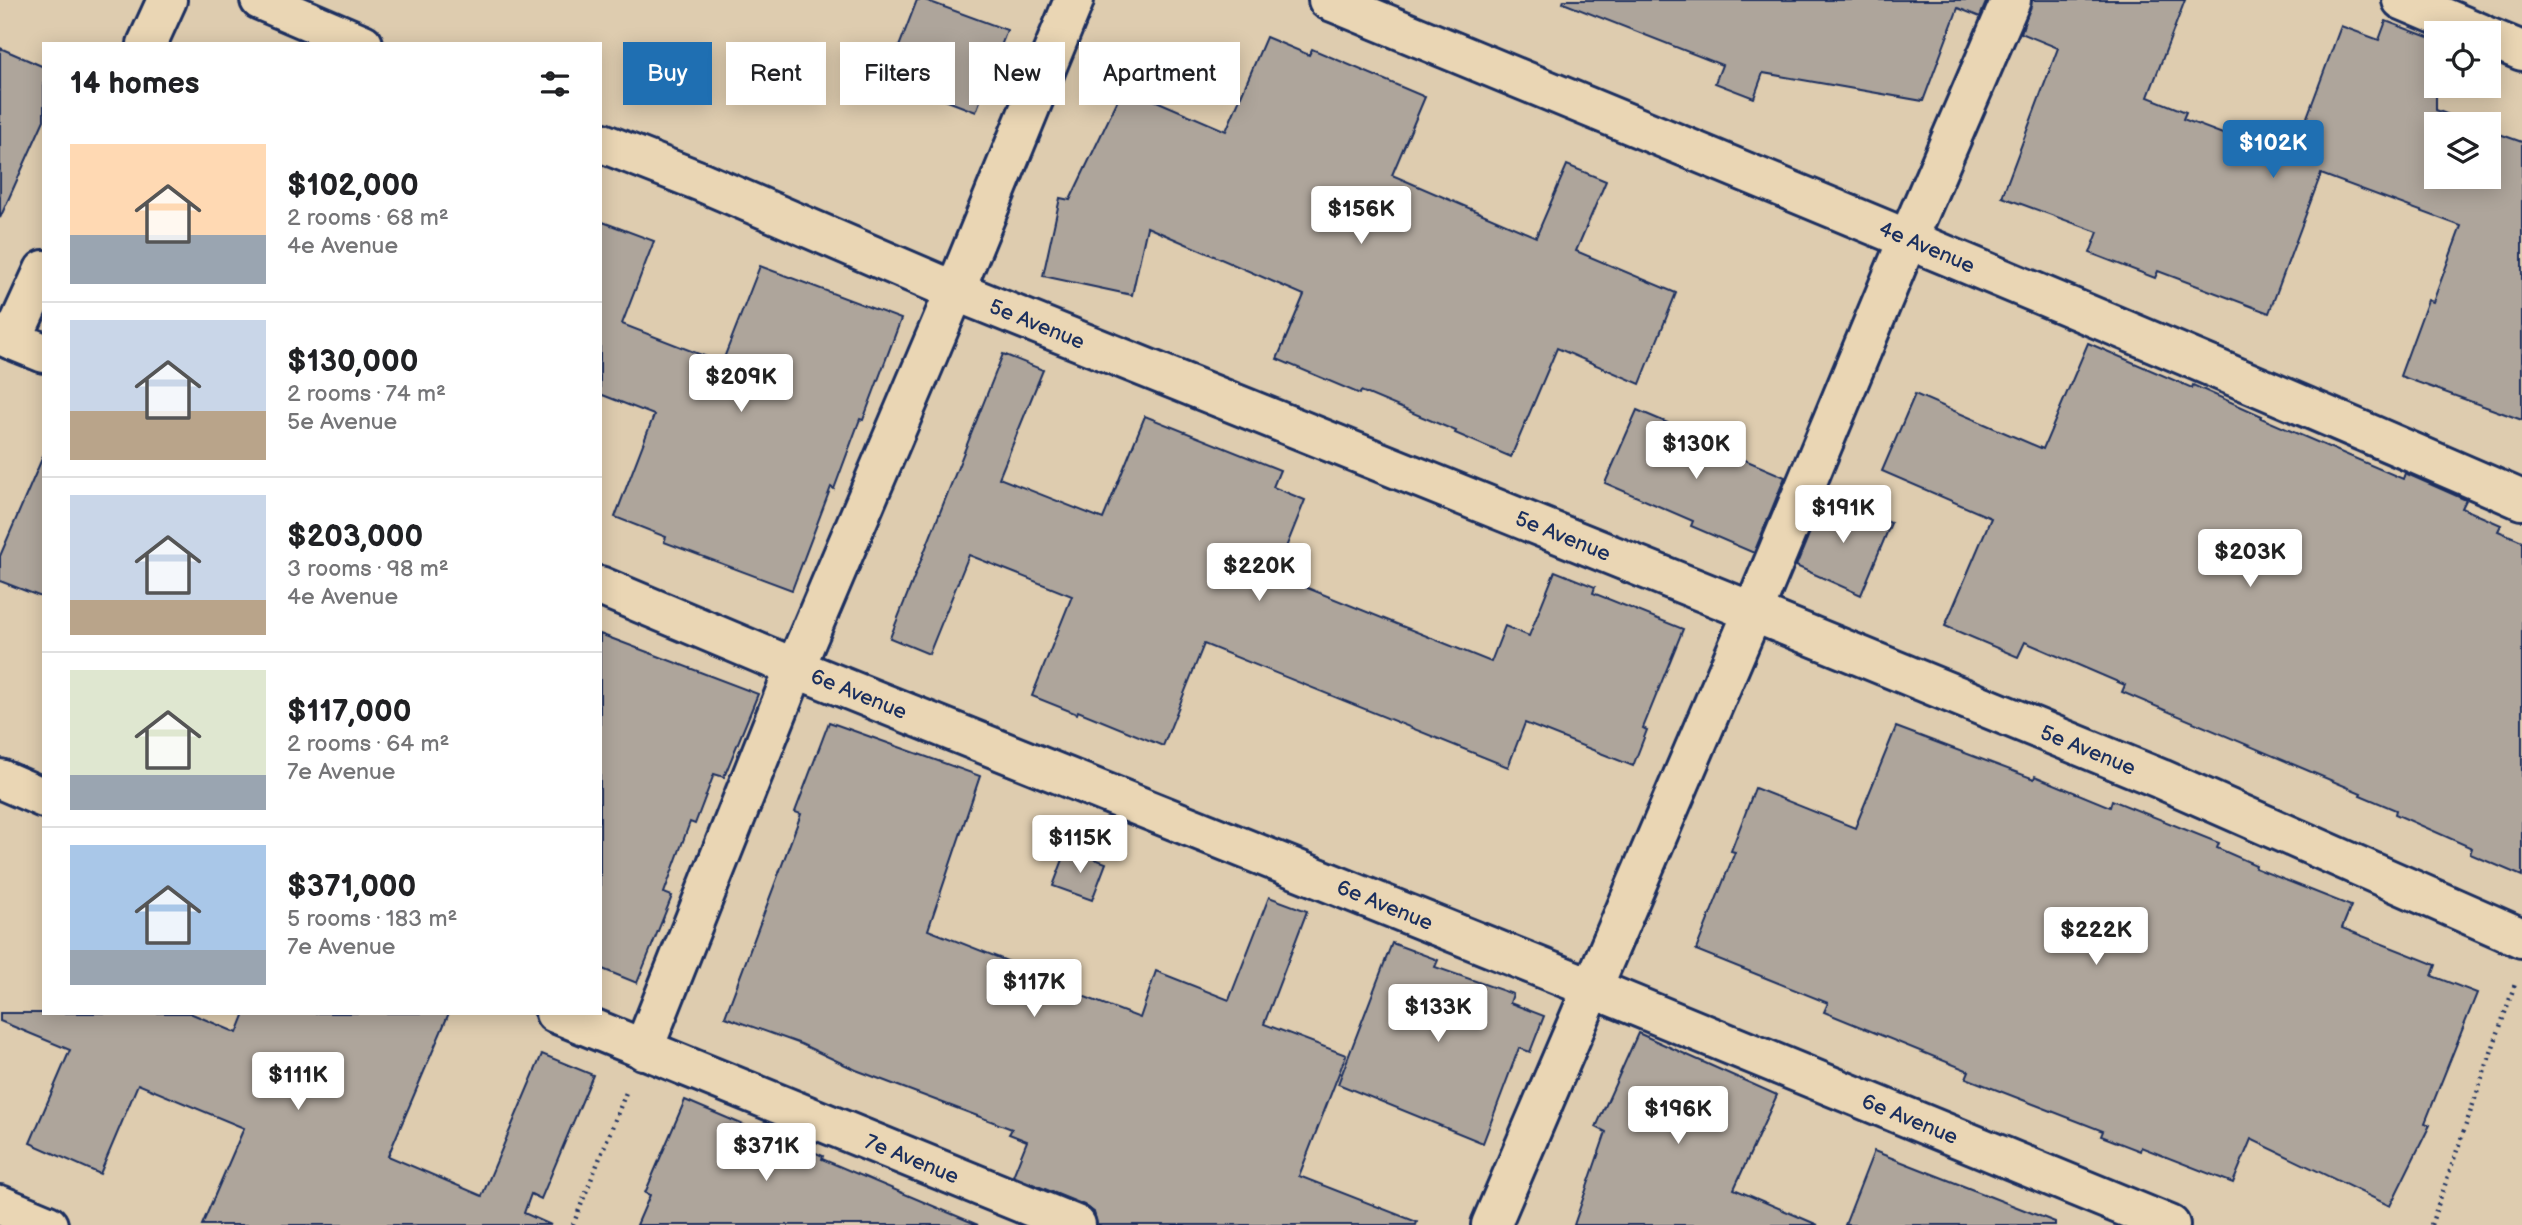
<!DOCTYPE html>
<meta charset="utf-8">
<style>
:root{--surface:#fff;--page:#f2f2f2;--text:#202124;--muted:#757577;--line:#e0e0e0;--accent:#1f6fb2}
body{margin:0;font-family:"Balsamiq Sans",sans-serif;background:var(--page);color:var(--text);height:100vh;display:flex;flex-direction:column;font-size:26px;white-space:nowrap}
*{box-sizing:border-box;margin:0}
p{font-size:23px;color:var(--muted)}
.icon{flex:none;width:38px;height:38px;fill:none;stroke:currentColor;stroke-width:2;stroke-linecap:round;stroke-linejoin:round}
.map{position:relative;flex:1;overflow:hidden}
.drawer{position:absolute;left:42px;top:42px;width:560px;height:973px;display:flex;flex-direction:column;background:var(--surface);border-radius:0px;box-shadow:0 4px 18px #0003}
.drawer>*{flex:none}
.banner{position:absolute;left:623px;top:42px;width:665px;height:63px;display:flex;gap:14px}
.fabs{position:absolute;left:2424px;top:21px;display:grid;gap:14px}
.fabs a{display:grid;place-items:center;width:77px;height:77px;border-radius:0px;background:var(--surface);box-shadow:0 4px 18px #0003;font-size:35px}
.price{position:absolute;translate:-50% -60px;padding:0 16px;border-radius:7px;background:#fff;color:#222;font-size:23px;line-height:46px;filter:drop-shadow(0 2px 4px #0008)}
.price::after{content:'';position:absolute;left:50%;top:42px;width:21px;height:16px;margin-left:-10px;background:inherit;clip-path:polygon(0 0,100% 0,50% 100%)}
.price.on{background:var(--accent);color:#fff}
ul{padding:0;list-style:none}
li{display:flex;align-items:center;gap:21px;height:175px;padding:0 28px}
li+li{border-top:2px solid var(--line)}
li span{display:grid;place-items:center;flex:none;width:196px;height:140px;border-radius:0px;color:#555}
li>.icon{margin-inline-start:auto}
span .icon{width:84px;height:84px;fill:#fffc;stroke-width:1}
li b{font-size:30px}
h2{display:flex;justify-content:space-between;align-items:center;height:84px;padding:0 28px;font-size:30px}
.tag{padding:0 24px;border-radius:0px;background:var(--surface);box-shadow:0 4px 18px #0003;font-size:24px;line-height:63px}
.tag.on{background:var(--accent);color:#fff}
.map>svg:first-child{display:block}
.building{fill:#aea59b;stroke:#1b2f5e;stroke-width:2}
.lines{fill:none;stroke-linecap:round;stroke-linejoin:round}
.minor-casing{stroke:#1b2f5e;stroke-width:44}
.path{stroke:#1b2f5e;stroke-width:4.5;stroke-dasharray:2 5;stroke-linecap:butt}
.minor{stroke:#ead6b4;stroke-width:38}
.labels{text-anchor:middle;stroke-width:5;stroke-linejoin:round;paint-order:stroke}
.street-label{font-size:21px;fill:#1b2f5e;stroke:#ead6b4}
</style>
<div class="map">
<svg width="2522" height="1225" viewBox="0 0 2522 1225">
<rect width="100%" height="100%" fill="#deccaf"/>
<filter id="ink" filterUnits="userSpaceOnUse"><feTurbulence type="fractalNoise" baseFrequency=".0143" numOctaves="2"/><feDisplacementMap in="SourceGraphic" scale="14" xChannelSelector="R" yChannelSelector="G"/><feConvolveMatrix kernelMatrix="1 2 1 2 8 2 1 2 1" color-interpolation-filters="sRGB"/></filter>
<g filter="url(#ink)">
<g class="building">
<path d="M 917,0 L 925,0 L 1007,30 L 976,112 L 887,78 Z"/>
<path d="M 1564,0 L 1987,0 L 1980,17 L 1958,8 L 1923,101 L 1763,73 L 1754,98 L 1715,83 L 1722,65 L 1563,3 Z"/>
<path d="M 2032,0 L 2185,0 L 2148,97 L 2186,112 L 2183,119 L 2291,160 L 2341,26 L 2379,40 L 2386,21 L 2436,40 L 2436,110 L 2473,124 L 2436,124 L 2436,177 L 2488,177 L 2488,130 L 2522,142 L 2522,420 L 2400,376 L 2428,300 L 2433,302 L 2461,226 L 2321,174 L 2269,313 L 2158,271 L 2155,278 L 2090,253 L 2098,232 L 2002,197 L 2058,48 L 2021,33 Z"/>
<path d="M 1266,37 L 1309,55 L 1312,49 L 1425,97 L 1392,175 L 1536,237 L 1567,165 L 1606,181 L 1576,251 L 1676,293 L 1640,384 L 1557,348 L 1511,457 L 1455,433 L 1456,431 L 1361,391 L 1360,394 L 1277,359 L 1304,295 L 1147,227 L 1132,295 L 1043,276 L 1060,198 L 1070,200 L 1124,87 L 1226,131 Z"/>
<path d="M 0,48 L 44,67 L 44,120 L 0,218 Z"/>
<path d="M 600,221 L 654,241 L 622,324 L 722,363 L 760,266 L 901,319 L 863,420 L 860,419 L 834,489 L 831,487 L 792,590 L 664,542 L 666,537 L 615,517 L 654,415 L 600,394 Z"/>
<path d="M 2088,343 L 2192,388 L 2193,385 L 2262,416 L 2261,418 L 2403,479 L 2405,473 L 2466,500 L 2462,508 L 2501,525 L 2498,531 L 2522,541 L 2522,876 L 2470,854 L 2472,848 L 2395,814 L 2396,810 L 2360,795 L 2361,793 L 2122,692 L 2125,685 L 2025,642 L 2018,657 L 1945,626 L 1991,518 L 1882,471 L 1915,394 L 2043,449 Z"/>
<path d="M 1003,354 L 1043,370 L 999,478 L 1103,519 L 1145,416 L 1280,470 L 1273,487 L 1305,500 L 1275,575 L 1491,662 L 1505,626 L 1529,636 L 1555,571 L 1595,587 L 1593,593 L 1683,629 L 1643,728 L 1647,730 L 1633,766 L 1525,723 L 1508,767 L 1204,644 L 1163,746 L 1078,711 L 1077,714 L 1032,696 L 1072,596 L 969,555 L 929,654 L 890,638 Z"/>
<path d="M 1637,410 L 1720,445 L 1719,449 L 1785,477 L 1754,553 L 1691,526 L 1693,521 L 1605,483 Z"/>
<path d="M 44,454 L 44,598 L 0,581 L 0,556 Z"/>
<path d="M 1825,495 L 1891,523 L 1861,595 L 1796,566 Z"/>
<path d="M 600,634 L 758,694 L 724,777 L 714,774 L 695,824 L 690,822 L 664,893 L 672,896 L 637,983 L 600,968 Z"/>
<path d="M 829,722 L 980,776 L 928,930 L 1015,964 L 1014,967 L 1057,983 L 1056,986 L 1140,1018 L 1156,971 L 1229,1000 L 1269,897 L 1307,911 L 1264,1024 L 1346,1055 L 1299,1176 L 1417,1222 L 1416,1225 L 1097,1225 L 1094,1212 L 1084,1205 L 1013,1176 L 1027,1141 L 1009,1134 L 1012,1129 L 856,1070 L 801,1044 L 725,1017 L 801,814 L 795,812 Z"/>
<path d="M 1896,727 L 2034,779 L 2035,776 L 2110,807 L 2112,800 L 2219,843 L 2217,848 L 2256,865 L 2255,868 L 2351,906 L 2342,928 L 2436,965 L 2432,976 L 2477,993 L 2425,1123 L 2430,1125 L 2390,1206 L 2251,1139 L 2233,1183 L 2141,1147 L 2140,1151 L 2101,1136 L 2103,1131 L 1966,1078 L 1969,1071 L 1824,1012 L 1828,1003 L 1696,950 L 1735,852 L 1731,851 L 1755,788 L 1855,828 Z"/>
<path d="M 1067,849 L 1106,863 L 1092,900 L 1053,886 Z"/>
<path d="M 1392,943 L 1438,960 L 1435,967 L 1513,994 L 1510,1003 L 1544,1016 L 1530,1052 L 1519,1048 L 1483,1143 L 1338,1084 Z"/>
<path d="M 0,1013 L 190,1013 L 237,1033 L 245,1013 L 449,1013 L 388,1156 L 482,1196 L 542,1054 L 593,1075 L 541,1199 L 531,1194 L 524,1213 L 551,1225 L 202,1225 L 244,1128 L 138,1084 L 100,1174 L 30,1143 L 70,1050 L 0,1021 Z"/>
<path d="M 1638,1033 L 1777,1095 L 1734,1189 L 1818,1225 L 1574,1225 L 1606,1132 L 1596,1127 Z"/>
<path d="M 685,1100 L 781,1141 L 782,1138 L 823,1156 L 822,1159 L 978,1225 L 637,1225 L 650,1195 L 645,1193 Z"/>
<path d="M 1874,1151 L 2055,1222 L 2055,1225 L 1845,1225 Z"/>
</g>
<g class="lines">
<defs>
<g id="minor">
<path d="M 260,0 L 363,44"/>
<path d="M 1328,0 C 1727,164 2127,328 2522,500"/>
<path d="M 2402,0 L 2480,33"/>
<path d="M 2488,37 L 2522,51"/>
<path d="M 147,44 L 167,0"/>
<path d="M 600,142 L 702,182 L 955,291 L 1753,612 L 2161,779 L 2522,938"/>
<path d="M 0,335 L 44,353"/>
<path d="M 12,340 L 44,270"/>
<path d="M 600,586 L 795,668 L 1592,988 L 2170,1225"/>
<path d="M 0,779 L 44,798"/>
<path d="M 555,1013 L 1076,1225"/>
<path d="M 643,1050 L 795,668 L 955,291 L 1074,0"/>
<path d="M 0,1205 L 48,1225"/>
<path d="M 1491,1225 L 1753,612 L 1908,239 L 2011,0"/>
</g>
</defs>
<use href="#minor" class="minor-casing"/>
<g class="path">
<path d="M 573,1225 L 627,1090"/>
<path d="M 2431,1225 L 2516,981"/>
</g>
<use href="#minor" class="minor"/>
</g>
</g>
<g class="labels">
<g class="street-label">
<text transform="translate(1927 247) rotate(23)" y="7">4e Avenue</text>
<text transform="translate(1037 324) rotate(22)" y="7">5e Avenue</text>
<text transform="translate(1563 536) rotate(22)" y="7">5e Avenue</text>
<text transform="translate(859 694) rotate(22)" y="7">6e Avenue</text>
<text transform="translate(2088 750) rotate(22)" y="7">5e Avenue</text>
<text transform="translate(1385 905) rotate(22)" y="7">6e Avenue</text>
<text transform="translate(1910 1119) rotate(22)" y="7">6e Avenue</text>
<text transform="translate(912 1159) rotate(22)" y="7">7e Avenue</text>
</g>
</g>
</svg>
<div class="fabs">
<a><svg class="icon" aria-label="locate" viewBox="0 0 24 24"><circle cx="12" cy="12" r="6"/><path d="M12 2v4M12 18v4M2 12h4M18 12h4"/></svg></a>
<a><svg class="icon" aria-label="layers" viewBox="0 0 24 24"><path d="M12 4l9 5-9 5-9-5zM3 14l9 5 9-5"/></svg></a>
</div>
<b class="price on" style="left:2273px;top:180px">$102K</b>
<b class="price" style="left:1361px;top:246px">$156K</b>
<b class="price" style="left:741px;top:414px">$209K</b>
<b class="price" style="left:1696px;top:481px">$130K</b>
<b class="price" style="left:1843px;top:545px">$191K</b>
<b class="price" style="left:2250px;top:589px">$203K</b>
<b class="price" style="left:1259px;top:603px">$220K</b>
<b class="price" style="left:1080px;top:875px">$115K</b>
<b class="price" style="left:2096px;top:967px">$222K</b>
<b class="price" style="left:1034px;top:1019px">$117K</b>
<b class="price" style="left:1438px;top:1044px">$133K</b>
<b class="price" style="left:298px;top:1112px">$111K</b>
<b class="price" style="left:1678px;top:1146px">$196K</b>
<b class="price" style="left:766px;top:1183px">$371K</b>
<div class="banner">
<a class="tag on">Buy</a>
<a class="tag">Rent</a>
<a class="tag">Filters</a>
<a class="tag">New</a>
<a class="tag">Apartment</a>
</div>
<section class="drawer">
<h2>14 homes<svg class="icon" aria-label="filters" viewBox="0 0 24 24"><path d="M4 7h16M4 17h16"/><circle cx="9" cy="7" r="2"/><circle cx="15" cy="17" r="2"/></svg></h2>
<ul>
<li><span style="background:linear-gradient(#ffd9b3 65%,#9aa5b1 0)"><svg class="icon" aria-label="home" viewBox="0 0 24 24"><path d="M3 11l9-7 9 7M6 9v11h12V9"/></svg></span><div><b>$102,000</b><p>2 rooms · 68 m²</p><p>4e Avenue</p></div></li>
<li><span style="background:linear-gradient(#c9d6e8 65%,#b9a48a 0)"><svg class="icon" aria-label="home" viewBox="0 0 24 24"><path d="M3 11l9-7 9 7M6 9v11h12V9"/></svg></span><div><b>$130,000</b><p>2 rooms · 74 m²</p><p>5e Avenue</p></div></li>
<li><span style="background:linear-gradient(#c9d6e8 75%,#b9a48a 0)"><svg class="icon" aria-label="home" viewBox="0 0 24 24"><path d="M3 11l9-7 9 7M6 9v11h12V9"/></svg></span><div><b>$203,000</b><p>3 rooms · 98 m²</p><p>4e Avenue</p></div></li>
<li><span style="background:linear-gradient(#dfe7d0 75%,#9aa5b1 0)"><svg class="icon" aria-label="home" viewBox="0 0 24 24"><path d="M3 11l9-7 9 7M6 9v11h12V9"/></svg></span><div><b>$117,000</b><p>2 rooms · 64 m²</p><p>7e Avenue</p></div></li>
<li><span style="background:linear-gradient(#a9c7e8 75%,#9aa5b1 0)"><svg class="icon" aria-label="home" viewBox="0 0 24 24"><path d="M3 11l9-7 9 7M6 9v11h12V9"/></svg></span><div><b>$371,000</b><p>5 rooms · 183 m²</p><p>7e Avenue</p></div></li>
</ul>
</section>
</div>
